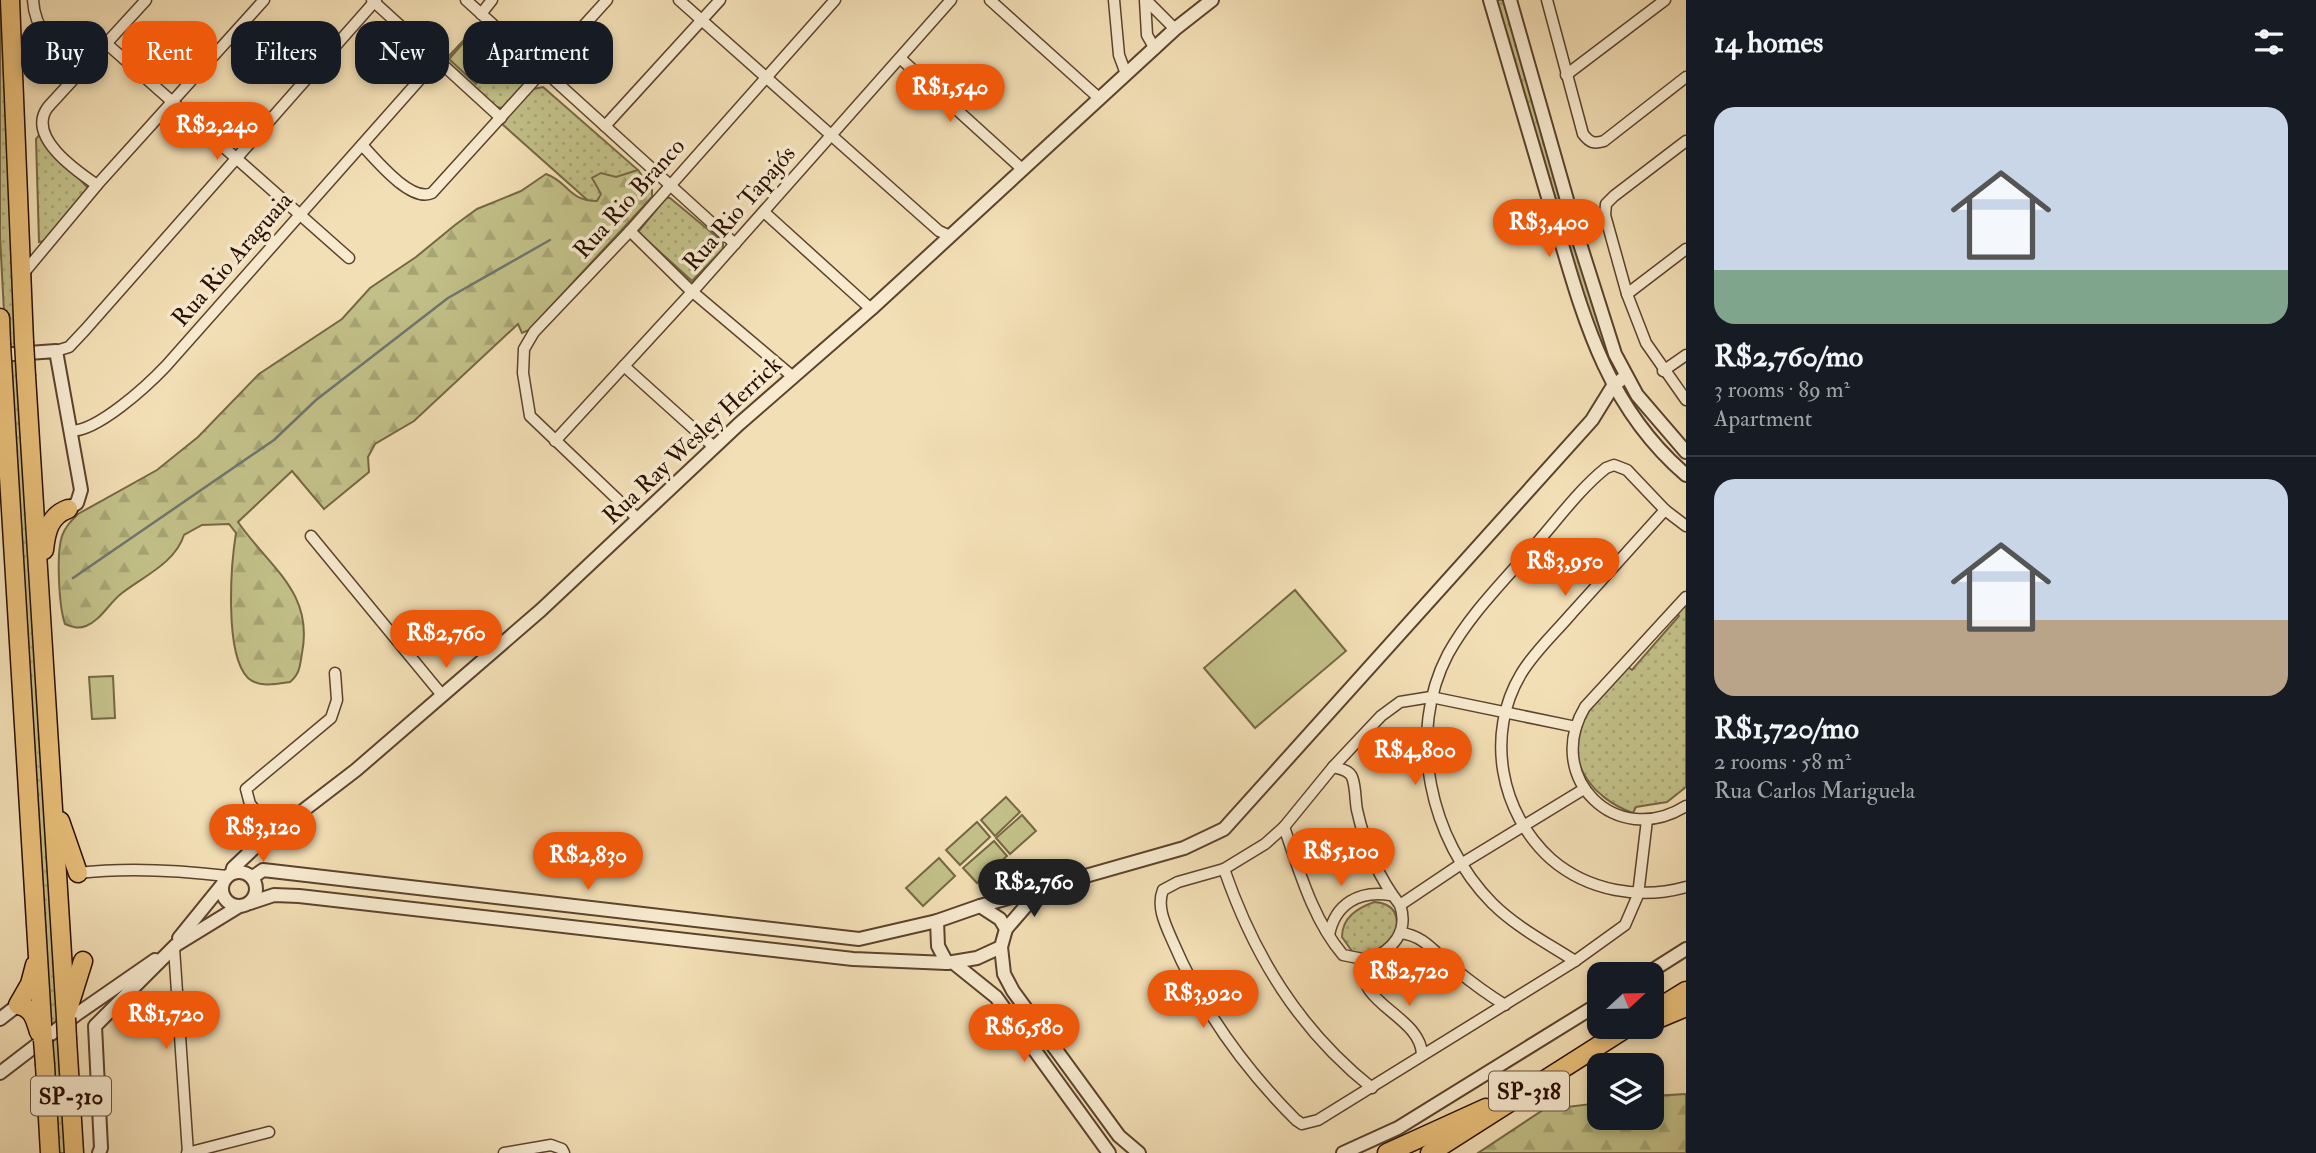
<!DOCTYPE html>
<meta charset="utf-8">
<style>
:root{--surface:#171b24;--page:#20242c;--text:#f1f3f6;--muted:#9ea1a6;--line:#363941;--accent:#ea580c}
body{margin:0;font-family:"IM FELL Double Pica",serif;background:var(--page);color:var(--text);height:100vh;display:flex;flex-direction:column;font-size:26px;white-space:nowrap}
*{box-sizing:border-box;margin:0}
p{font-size:23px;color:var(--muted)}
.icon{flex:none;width:38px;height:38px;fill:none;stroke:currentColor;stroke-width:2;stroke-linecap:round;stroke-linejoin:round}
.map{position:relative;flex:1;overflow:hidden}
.details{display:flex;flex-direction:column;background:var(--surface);width:630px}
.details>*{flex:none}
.guide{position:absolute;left:21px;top:21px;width:665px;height:63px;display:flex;gap:14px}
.needle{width:46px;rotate:68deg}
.tools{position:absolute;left:1587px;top:962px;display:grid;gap:14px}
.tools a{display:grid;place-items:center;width:77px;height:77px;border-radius:14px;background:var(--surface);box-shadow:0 4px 10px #0003;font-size:35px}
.price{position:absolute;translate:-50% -60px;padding:0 16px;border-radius:24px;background:var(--accent);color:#fff;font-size:23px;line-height:46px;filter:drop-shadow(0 2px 4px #0008)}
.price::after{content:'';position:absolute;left:50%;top:42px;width:21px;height:16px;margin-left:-10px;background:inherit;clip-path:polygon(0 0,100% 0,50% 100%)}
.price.active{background:#222;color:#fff}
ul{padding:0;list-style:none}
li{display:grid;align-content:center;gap:14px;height:371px;padding:0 28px}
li+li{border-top:2px solid var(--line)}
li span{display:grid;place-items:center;height:217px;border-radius:21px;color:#555}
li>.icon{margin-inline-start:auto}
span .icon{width:126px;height:126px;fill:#fffc;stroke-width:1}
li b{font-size:30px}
h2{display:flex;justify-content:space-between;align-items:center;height:84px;padding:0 28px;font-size:30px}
.pill{padding:0 24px;border-radius:21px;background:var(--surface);box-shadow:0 4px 10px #0003;font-size:24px;line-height:63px}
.pill.active{background:var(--accent);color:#fff}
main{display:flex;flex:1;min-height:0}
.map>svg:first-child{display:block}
.green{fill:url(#green-dots);stroke:#766744;stroke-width:2}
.forest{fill:url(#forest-firs);stroke:#766744;stroke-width:2}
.pitch{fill:#c2c088;stroke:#766744;stroke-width:2}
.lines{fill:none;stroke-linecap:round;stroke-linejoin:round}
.stream{stroke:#70756e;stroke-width:2.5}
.minor-casing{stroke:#5c422d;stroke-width:13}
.tertiary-casing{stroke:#5c422d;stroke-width:16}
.motorway-casing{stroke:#2a0e00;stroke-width:21}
.minor{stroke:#f7eacf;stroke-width:10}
.tertiary{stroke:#f7eacf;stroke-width:12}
.motorway{stroke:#eac07a;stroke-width:18}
.motorway-bridge-casing{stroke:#2a0e00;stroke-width:21;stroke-linecap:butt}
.motorway-bridge{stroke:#eac07a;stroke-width:18}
.labels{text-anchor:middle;stroke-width:7;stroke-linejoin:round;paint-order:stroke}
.shield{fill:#f7eacf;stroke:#68503e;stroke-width:2}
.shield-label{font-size:23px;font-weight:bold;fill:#2a0e00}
.street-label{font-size:24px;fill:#2a0e00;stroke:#f7eacf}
</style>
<main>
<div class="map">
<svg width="1686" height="1153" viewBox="0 0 1686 1153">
<defs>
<pattern id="green-dots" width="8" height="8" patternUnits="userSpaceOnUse" patternTransform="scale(1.75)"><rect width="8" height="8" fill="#c2c088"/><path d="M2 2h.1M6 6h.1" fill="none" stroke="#a7a474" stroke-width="1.8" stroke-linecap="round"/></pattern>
<pattern id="forest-firs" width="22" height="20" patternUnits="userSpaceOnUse" patternTransform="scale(1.75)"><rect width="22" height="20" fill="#c2c088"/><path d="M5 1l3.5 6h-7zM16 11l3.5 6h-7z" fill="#a7a474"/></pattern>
</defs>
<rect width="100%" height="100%" fill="#f3dfb5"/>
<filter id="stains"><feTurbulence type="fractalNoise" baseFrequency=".00286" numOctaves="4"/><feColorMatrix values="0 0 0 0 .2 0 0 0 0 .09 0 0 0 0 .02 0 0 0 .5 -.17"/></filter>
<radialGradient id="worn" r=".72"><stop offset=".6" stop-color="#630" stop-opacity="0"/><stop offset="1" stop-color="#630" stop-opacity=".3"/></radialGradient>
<g class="green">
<path d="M 0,0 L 1,0 L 20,348 L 6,349 L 0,237 Z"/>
<path d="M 1496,0 L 1503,0 L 1548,151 L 1620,372 L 1617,377 L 1595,334 Z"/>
<path d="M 482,21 L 531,71 L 530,79 L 502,108 L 496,107 L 445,60 Z"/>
<path d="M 543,87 L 638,170 L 602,213 L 502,124 L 533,89 Z"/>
<path d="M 39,135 L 88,188 L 45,241 L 39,242 L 36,139 Z"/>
<path d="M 666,198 L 670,198 L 723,242 L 723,249 L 692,281 L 638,232 Z"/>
<path d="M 6,359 L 19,359 L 61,1024 L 48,1033 Z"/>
<path d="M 1686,606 L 1686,787 L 1667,802 L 1636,807 L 1633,813 C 1592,799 1557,755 1588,712 C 1600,696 1615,682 1628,667 L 1632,670 L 1679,616 L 1676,612 Z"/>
<path d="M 1374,902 C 1397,903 1398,918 1398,937 L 1368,957 L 1354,954 L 1342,937 C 1342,917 1358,908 1374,902 Z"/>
<path d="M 61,1030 L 68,1153 L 55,1153 L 47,1040 Z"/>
</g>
<g class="forest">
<path d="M 638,170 L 652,189 L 652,197 L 529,330 L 522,333 L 518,324 L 414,421 L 375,444 L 368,457 L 369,472 L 324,509 L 292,471 L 238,522 C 269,567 314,592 302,653 C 300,665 300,674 290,682 C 277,684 259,688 248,678 C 224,654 231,564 236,533 L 229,524 L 202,525 L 184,535 C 175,563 144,576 122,593 C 109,603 101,620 86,626 C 78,629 72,627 65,624 C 59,607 56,554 62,536 C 65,527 71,521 78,514 L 157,470 L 198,437 L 259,374 L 342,319 L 370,288 L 416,257 L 455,225 L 477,209 L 521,191 L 546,174 C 569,182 568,201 597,201 L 601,194 L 592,178 L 601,173 L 616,177 Z"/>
<path d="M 1686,1094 L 1686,1153 L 1478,1153 L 1543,1110 L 1599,1103 L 1600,1118 L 1652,1118 L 1652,1096 Z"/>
</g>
<g class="pitch">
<path d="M 464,42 L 491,67 L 476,84 L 449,59 Z"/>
<path d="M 1295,590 L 1346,651 L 1255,728 L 1204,668 Z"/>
<path d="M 113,676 L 115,718 L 92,719 L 89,677 Z"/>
<path d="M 1006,797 L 1020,812 L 995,836 L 981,820 Z"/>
<path d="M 1022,815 L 1036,831 L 1010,854 L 996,838 Z"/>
<path d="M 977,822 L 990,837 L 960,865 L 946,850 Z"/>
<path d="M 994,841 L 1007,856 L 977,883 L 963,868 Z"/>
<path d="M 939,858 L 955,876 L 923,906 L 906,888 Z"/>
</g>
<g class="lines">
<path class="stream" d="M 73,578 L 274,440 L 316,400 L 448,298 L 550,240"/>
<defs>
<g id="minor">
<path d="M 33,0 C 35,35 58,49 83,69"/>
<path d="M 372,0 L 501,118"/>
<path d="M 466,0 L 735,244"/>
<path d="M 679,0 L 939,231 L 950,236"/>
<path d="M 990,0 L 1100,99"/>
<path d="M 1114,0 L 1119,55 L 1126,74"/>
<path d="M 1145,0 L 1147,35 L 1155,49"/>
<path d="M 1146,0 L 1175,29"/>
<path d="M 1547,0 L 1583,134 C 1590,143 1594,144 1604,141 L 1686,77"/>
<path d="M 481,14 L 492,0"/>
<path d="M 107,44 L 349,258"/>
<path d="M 901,59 L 1022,169"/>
<path d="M 1566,75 L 1665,0"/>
<path d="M 605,126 L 720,0"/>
<path d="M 1686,141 L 1614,196 L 1606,204 L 1605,215 L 1627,294 L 1646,343 L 1686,400"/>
<path d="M 362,145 C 376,160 411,203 432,193 L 607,0"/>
<path d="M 97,185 C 75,170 26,136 48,107 L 146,0"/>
<path d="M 764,212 L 871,309"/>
<path d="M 630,231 L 688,288 L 792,376"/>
<path d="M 22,275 L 97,185 L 264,0"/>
<path d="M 1627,294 L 1686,249"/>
<path d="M 56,351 L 69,347 L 85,330 L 376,0"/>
<path d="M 624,366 L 714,447"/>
<path d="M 1663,371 L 1686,355"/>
<path d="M 71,431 C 98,431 147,386 166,366 L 437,60"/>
<path d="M 555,441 L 693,291 L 951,0"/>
<path d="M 1665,510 C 1634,544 1603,579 1572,613 C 1555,633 1534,652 1521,674 C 1485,734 1500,813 1551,859 C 1588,891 1640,900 1686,887"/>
<path d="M 638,519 L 530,416 L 523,373 L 524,349 L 534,332 L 630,231 L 835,0"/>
<path d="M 311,536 L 442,695"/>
<path d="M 1686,597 L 1585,707 C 1543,777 1616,850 1686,806"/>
<path d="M 1576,727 L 1431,697 L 1400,702 L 1381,716 L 1333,767 L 1284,827 L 1265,844 L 1224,869 L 1178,882 L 1163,890 C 1156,907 1166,926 1173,942 C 1202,1010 1244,1068 1296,1120 L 1302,1124 L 1318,1120 L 1575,961 L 1625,925 L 1638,895 L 1647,820"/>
<path d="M 1284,827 C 1299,870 1313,920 1343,955 L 1368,960 C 1393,951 1409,931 1400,905 C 1378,877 1365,846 1357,810 C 1355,800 1356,787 1352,777 C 1349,770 1340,769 1333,767"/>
<path d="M 275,834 L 250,804 L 246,789 L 331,718 L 337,700 L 335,673"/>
<path d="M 1224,869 C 1254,956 1299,1030 1372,1088"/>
<path d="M 78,873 C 129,867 177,870 227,876"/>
<path d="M 1400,905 L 1461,864 L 1584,789"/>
<path d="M 1401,933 C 1426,936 1436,955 1455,969 C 1471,982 1487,994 1505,1005"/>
<path d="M 1329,935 C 1335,904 1359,890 1390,895"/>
<path d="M 174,948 L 188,1153"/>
<path d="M 1364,961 C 1353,1004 1420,1015 1422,1054"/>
<path d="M 1575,961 C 1547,943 1516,927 1492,903 C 1430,840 1406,734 1448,654 C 1469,616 1499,586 1527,554 C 1553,526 1577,491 1606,468 L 1614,465 L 1627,470 L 1665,510 L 1686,526"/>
<path d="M 187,1153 L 269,1132"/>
<path d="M 504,1153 L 551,1145 L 562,1149 L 564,1153"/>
</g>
<g id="tertiary">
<path d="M 1490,0 C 1510,68 1530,136 1550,204 C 1581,307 1601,402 1686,475"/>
<path d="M 1510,0 L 1575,228 L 1615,354 L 1637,395 L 1686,452"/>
<path d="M 0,355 L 56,351 L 81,490 L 77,503 L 68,509"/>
<circle cx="239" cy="889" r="17"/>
<path d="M 232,873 L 233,868 L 253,849 L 356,770 L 541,610 L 739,424 L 871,309 L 1175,29 L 1212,0"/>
<path d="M 253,877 L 263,870 L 859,939 L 937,921"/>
<path d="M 250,903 L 274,895 L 299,896 L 853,959 L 947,963"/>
<path d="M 980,906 L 1184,848 L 1224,829 L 1592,420 L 1613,386 L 1626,376"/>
<path d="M 980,906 L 1000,919 L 1006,929 L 1001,947 L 977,958 L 947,963 L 938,946 L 937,921 Z"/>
<path d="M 1006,929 L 1038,892"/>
<path d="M 179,938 L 222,885"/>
<path d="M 1001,947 L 1004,974 L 1013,991 L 1119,1136 L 1139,1153"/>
<path d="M 955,964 L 996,997 L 1109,1153"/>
<path d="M 1645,975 L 1686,949"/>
<path d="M 0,1019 L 18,1005"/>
<path d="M 0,1073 L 77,1014 L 155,960"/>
<path d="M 99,1153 L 101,1148 L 95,1026 L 176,945 L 238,907"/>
<path d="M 1343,1153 L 1398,1128 L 1600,1003"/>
</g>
<g id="motorway">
<path d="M 10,0 L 24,342"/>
<path d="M 0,318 L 1,344"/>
<path d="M 26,376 L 66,1018"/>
<path d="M 3,377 L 43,1040"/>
<path d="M 44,550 C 46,532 49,516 68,509"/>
<path d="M 60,821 L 78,873"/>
<path d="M 35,965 L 30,984 L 18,1005 C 33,1008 35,1019 39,1032"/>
<path d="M 68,1009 L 83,961"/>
<path d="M 1652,1012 L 1686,991"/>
<path d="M 1655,1020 L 1686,1007"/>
<path d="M 67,1039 L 74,1153"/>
<path d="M 45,1065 L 50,1153"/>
<path d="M 1387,1153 L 1486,1108"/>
<path d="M 1430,1153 L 1628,1027"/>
</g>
</defs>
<use href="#minor" class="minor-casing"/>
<use href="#tertiary" class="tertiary-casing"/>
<use href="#motorway" class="motorway-casing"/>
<use href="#minor" class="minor"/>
<use href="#tertiary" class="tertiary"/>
<use href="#motorway" class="motorway"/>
<defs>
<g id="motorway-bridge">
<path d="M 24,342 L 26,376"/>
<path d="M 1,344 L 3,377"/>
<path d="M 66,1018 L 67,1039"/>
<path d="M 43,1040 L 45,1065"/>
</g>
</defs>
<use href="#motorway-bridge" class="motorway-bridge-casing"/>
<use href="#motorway-bridge" class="motorway-bridge"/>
</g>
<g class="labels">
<g class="shield">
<rect x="1489" y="1071.5" width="80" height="39" rx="5"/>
<rect x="31" y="1076.5" width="80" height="39" rx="5"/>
</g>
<g class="shield-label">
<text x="1529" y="1099">SP-318</text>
<text x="71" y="1104">SP-310</text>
</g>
<g class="street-label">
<text transform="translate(629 198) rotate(-48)" y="8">Rua Rio Branco</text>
<text transform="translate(739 208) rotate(-49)" y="8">Rua Rio Tapajós</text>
<text transform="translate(232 259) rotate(-49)" y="8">Rua Rio Araguaia</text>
<text transform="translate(692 440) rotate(-43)" y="8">Rua Ray Wesley Herrick</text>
</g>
</g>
<rect width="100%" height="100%" filter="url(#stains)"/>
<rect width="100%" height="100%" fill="url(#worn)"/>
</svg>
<div class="tools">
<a><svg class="needle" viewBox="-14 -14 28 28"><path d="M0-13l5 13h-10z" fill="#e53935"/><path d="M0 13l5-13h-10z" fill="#9ea1a6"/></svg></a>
<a><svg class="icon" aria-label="layers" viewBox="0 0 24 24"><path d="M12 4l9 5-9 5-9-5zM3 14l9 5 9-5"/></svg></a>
</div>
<b class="price" style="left:950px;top:124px">R$1,540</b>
<b class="price" style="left:217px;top:162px">R$2,240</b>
<b class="price" style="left:1549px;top:259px">R$3,400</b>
<b class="price" style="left:1565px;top:598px">R$3,950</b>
<b class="price" style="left:446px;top:670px">R$2,760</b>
<b class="price" style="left:1415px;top:787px">R$4,800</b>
<b class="price" style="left:263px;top:864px">R$3,120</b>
<b class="price" style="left:1341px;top:888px">R$5,100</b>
<b class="price" style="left:588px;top:892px">R$2,830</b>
<b class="price active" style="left:1034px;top:919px">R$2,760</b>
<b class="price" style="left:1409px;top:1008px">R$2,720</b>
<b class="price" style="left:1203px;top:1030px">R$3,920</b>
<b class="price" style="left:166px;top:1051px">R$1,720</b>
<b class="price" style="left:1024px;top:1064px">R$6,580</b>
<div class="guide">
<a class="pill">Buy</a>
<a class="pill active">Rent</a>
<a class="pill">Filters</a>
<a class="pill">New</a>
<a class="pill">Apartment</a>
</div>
</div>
<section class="details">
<h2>14 homes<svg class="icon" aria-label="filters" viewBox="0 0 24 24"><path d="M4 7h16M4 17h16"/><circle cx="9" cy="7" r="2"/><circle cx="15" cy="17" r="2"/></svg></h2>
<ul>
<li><span style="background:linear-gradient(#c9d6e8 75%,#7fa58c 0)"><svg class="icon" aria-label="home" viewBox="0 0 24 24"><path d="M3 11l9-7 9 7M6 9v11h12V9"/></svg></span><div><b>R$2,760/mo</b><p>3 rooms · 89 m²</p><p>Apartment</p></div></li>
<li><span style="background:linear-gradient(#c9d6e8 65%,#b9a48a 0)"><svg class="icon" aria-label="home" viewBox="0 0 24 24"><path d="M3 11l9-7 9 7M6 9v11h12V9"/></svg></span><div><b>R$1,720/mo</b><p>2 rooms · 58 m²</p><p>Rua Carlos Mariguela</p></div></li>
</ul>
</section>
</main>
